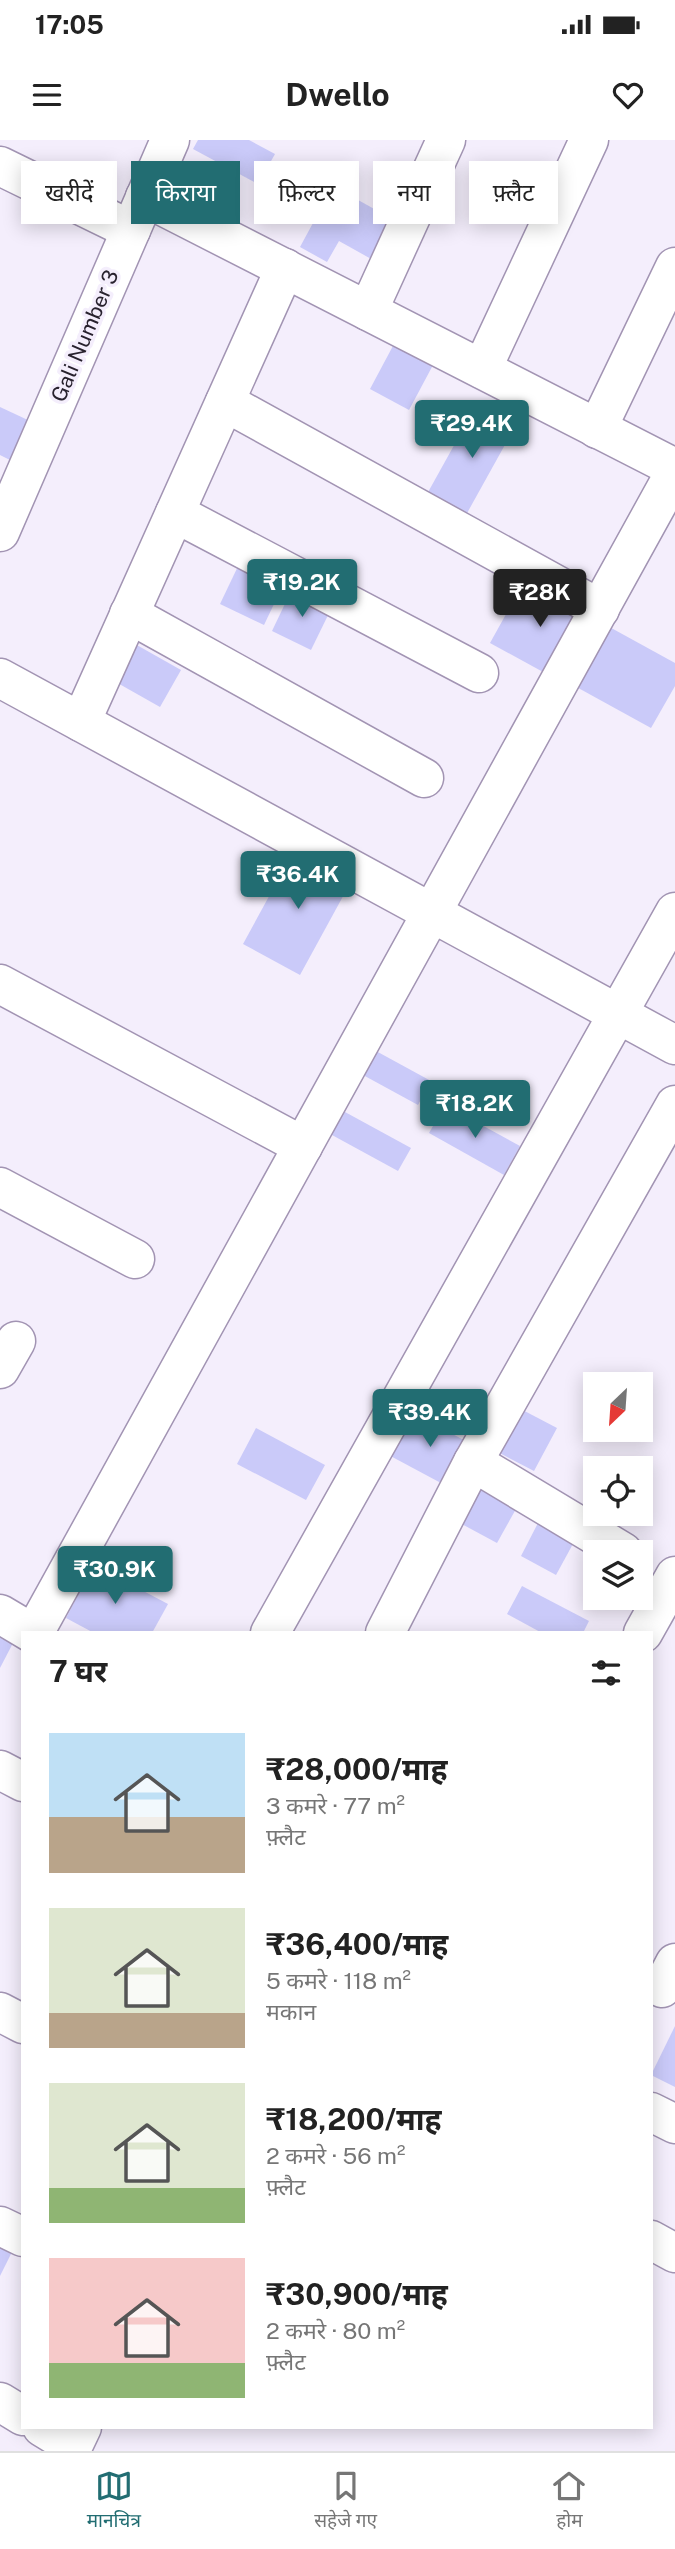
<!DOCTYPE html>
<html lang="hi">
<meta charset="utf-8">
<style>
:root{--surface:#fff;--page:#f2f2f2;--text:#222;--muted:#767676;--line:#e0e0e0;--accent:#226d72}
body{margin:0;font-family:"Public Sans","Noto Sans Devanagari",sans-serif;background:var(--page);color:var(--text);height:100vh;display:flex;flex-direction:column;font-size:26px;white-space:nowrap}
*{box-sizing:border-box;margin:0}
p{font-size:23px;color:var(--muted)}
.icon{flex:none;width:38px;height:38px;fill:none;stroke:currentColor;stroke-width:2;stroke-linecap:round;stroke-linejoin:round}
.map{position:relative;flex:1;overflow:hidden}
.details{position:absolute;left:21px;top:1491px;width:632px;height:798px;display:flex;flex-direction:column;background:var(--surface);border-radius:0px;box-shadow:0 4px 18px #0003}
.details>*{flex:none}
.hud{position:absolute;left:21px;top:21px;width:634px;height:63px;display:flex;gap:14px}
.needle{width:46px;rotate:205deg}
.tools{position:absolute;left:583px;top:1232px;display:grid;gap:14px}
.tools a{display:grid;place-items:center;width:70px;height:70px;border-radius:0px;background:var(--surface);box-shadow:0 4px 18px #0003;font-size:35px}
.price{position:absolute;translate:-50% -60px;padding:0 16px;border-radius:7px;background:var(--accent);color:#fff;font-size:23px;line-height:46px;filter:drop-shadow(0 2px 4px #0008)}
.price::after{content:'';position:absolute;left:50%;top:42px;width:21px;height:16px;margin-left:-10px;background:inherit;clip-path:polygon(0 0,100% 0,50% 100%)}
.price.current{background:#222;color:#fff}
ul{padding:0;list-style:none}
li{display:flex;align-items:center;gap:21px;height:175px;padding:0 28px}
li span{display:grid;place-items:center;flex:none;width:196px;height:140px;border-radius:0px;color:#555}
li>.icon{margin-inline-start:auto}
span .icon{width:84px;height:84px;fill:#fffc;stroke-width:1}
li b{font-size:30px}
h2{display:flex;justify-content:space-between;align-items:center;height:84px;padding:0 28px;font-size:30px}
.pill{padding:0 24px;border-radius:0px;background:var(--surface);box-shadow:0 4px 18px #0003;font-size:24px;line-height:63px}
.pill.current{background:var(--accent);color:#fff}
.status{display:flex;justify-content:space-between;align-items:center;height:49px;padding:0 35px;background:var(--surface);direction:ltr}
.status svg{height:19px;fill:currentColor}
header{display:flex;justify-content:space-between;align-items:center;height:91px;padding:0 28px;background:var(--surface);font-size:32px;font-weight:700}
.tabs{display:flex;justify-content:space-around;align-items:center;height:98px;border-top:2px solid var(--line);background:var(--surface);font-size:19px;color:var(--muted)}
.tabs a{display:grid;justify-items:center;gap:4px}
.tabs .current{color:var(--accent)}
.map>svg:first-child{display:block}
.building{fill:#cacaf9}
.lines{fill:none;stroke-linecap:round;stroke-linejoin:round}
.minor-casing{stroke:#a294b3;stroke-width:41}
.minor{stroke:#fff;stroke-width:38}
.labels{text-anchor:middle;stroke-width:7;stroke-linejoin:round;paint-order:stroke}
.street-label{font-size:21px;fill:#28222e;stroke:#f4eefc}
</style>
<div class="status"><b>17:05</b><svg viewBox="0 0 49 12"><path d="M0 12V9h3v3zM5 12V6h3v6zM10 12V3h3v9zM15 12V0h3v12zM26 1h20v11H26zM47 4h2v5h-2z"/></svg></div>
<header><svg class="icon" aria-label="menu" viewBox="0 0 24 24"><path d="M4 6h16M4 12h16M4 18h16"/></svg>Dwello<svg class="icon" aria-label="heart" viewBox="0 0 24 24"><path d="M12 20l-8-8c-3-5 5-10 8-4 3-6 11-1 8 4z"/></svg></header>
<div class="map">
<svg width="675" height="2311" viewBox="0 0 675 2311">
<rect width="100%" height="100%" fill="#f4eefc"/>
<g class="building">
<path d="M 198,0 L 249,0 L 275,14 L 258,44 L 193,9 Z"/>
<path d="M 333,46 L 394,80 L 373,120 L 339,101 L 327,122 L 300,107 Z"/>
<path d="M 394,204 L 433,225 L 409,270 L 370,249 Z"/>
<path d="M 477,264 L 516,285 L 466,375 L 427,354 Z"/>
<path d="M 0,267 L 30,281 L 12,321 L 0,315 Z"/>
<path d="M 241,420 L 285,441 L 264,485 L 220,464 Z"/>
<path d="M 525,440 L 589,475 L 554,538 L 490,503 Z"/>
<path d="M 293,447 L 332,467 L 311,510 L 272,491 Z"/>
<path d="M 604,484 L 675,523 L 675,546 L 651,588 L 571,544 Z"/>
<path d="M 135,504 L 181,530 L 160,567 L 114,541 Z"/>
<path d="M 296,707 L 353,738 L 300,835 L 243,804 Z"/>
<path d="M 365,905 L 431,941 L 418,965 L 352,929 Z"/>
<path d="M 445,965 L 520,1006 L 504,1035 L 429,993 Z"/>
<path d="M 334,966 L 411,1008 L 398,1031 L 321,989 Z"/>
<path d="M 515,1266 L 557,1288 L 534,1331 L 492,1309 Z"/>
<path d="M 405,1269 L 477,1307 L 454,1350 L 383,1312 Z"/>
<path d="M 256,1288 L 325,1325 L 306,1360 L 237,1324 Z"/>
<path d="M 477,1348 L 516,1369 L 497,1403 L 458,1382 Z"/>
<path d="M 538,1383 L 574,1402 L 556,1435 L 521,1416 Z"/>
<path d="M 94,1425 L 168,1464 L 152,1493 L 94,1493 L 66,1478 Z"/>
<path d="M 522,1446 L 589,1481 L 583,1493 L 542,1493 L 507,1474 Z"/>
<path d="M 0,1496 L 13,1503 L 0,1528 Z"/>
<path d="M 675,1886 L 675,1947 L 651,1935 Z"/>
<path d="M 0,2093 L 17,2102 L 0,2136 Z"/>
</g>
<g class="lines">
<defs>
<g id="minor">
<path d="M 0,26 L 131,90"/>
<path d="M 145,57 L 675,328"/>
<path d="M 368,171 L 446,0"/>
<path d="M 482,229 L 589,0"/>
<path d="M 225,262 L 600,469"/>
<path d="M 597,289 L 675,127"/>
<path d="M 175,373 L 479,533"/>
<path d="M 0,392 L 170,0"/>
<path d="M 129,474 L 424,638"/>
<path d="M 0,538 L 675,905"/>
<path d="M 81,582 L 285,128"/>
<path d="M 0,844 L 303,1006"/>
<path d="M 0,1047 L 135,1119"/>
<path d="M 0,1229 L 16,1201"/>
<path d="M 473,1322 L 675,965"/>
<path d="M 0,1474 L 32,1493"/>
<path d="M 34,1493 L 675,332"/>
<path d="M 270,1493 L 675,772"/>
<path d="M 385,1493 L 473,1322 L 623,1412"/>
<path d="M 643,1493 L 675,1436"/>
<path d="M 0,1630 L 23,1642"/>
<path d="M 662,1848 L 675,1823"/>
<path d="M 0,1872 L 23,1884"/>
<path d="M 651,1972 L 675,1984"/>
<path d="M 0,2086 L 23,2097"/>
<path d="M 651,2100 L 675,2113"/>
<path d="M 0,2262 L 23,2276"/>
<path d="M 42,2287 L 73,2306 L 82,2287"/>
</g>
</defs>
<use href="#minor" class="minor-casing"/>
<use href="#minor" class="minor"/>
</g>
<g class="labels">
<g class="street-label">
<text transform="translate(85 196) rotate(-67)" y="7">Gali Number 3</text>
</g>
</g>
</svg>
<div class="tools">
<a><svg class="needle" viewBox="-14 -14 28 28"><path d="M0-13l5 13h-10z" fill="#e53935"/><path d="M0 13l5-13h-10z" fill="#767676"/></svg></a>
<a><svg class="icon" aria-label="locate" viewBox="0 0 24 24"><circle cx="12" cy="12" r="6"/><path d="M12 2v4M12 18v4M2 12h4M18 12h4"/></svg></a>
<a><svg class="icon" aria-label="layers" viewBox="0 0 24 24"><path d="M12 4l9 5-9 5-9-5zM3 14l9 5 9-5"/></svg></a>
</div>
<b class="price" style="left:472px;top:320px">₹29.4K</b>
<b class="price" style="left:302px;top:479px">₹19.2K</b>
<b class="price current" style="left:540px;top:489px">₹28K</b>
<b class="price" style="left:298px;top:771px">₹36.4K</b>
<b class="price" style="left:475px;top:1000px">₹18.2K</b>
<b class="price" style="left:430px;top:1309px">₹39.4K</b>
<b class="price" style="left:115px;top:1466px">₹30.9K</b>
<div class="hud">
<a class="pill">खरीदें</a>
<a class="pill current">किराया</a>
<a class="pill">फ़िल्टर</a>
<a class="pill">नया</a>
<a class="pill">फ़्लैट</a>
</div>
<section class="details">
<h2>7 घर<svg class="icon" aria-label="filters" viewBox="0 0 24 24"><path d="M4 7h16M4 17h16"/><circle cx="9" cy="7" r="2"/><circle cx="15" cy="17" r="2"/></svg></h2>
<ul>
<li><span style="background:linear-gradient(#bfe0f5 60%,#b9a48a 0)"><svg class="icon" aria-label="home" viewBox="0 0 24 24"><path d="M3 11l9-7 9 7M6 9v11h12V9"/></svg></span><div><b>₹28,000/माह</b><p>3 कमरे · 77 m²</p><p>फ़्लैट</p></div></li>
<li><span style="background:linear-gradient(#dfe7d0 75%,#b9a48a 0)"><svg class="icon" aria-label="home" viewBox="0 0 24 24"><path d="M3 11l9-7 9 7M6 9v11h12V9"/></svg></span><div><b>₹36,400/माह</b><p>5 कमरे · 118 m²</p><p>मकान</p></div></li>
<li><span style="background:linear-gradient(#dfe7d0 75%,#8fb573 0)"><svg class="icon" aria-label="home" viewBox="0 0 24 24"><path d="M3 11l9-7 9 7M6 9v11h12V9"/></svg></span><div><b>₹18,200/माह</b><p>2 कमरे · 56 m²</p><p>फ़्लैट</p></div></li>
<li><span style="background:linear-gradient(#f6c9c9 75%,#8fb573 0)"><svg class="icon" aria-label="home" viewBox="0 0 24 24"><path d="M3 11l9-7 9 7M6 9v11h12V9"/></svg></span><div><b>₹30,900/माह</b><p>2 कमरे · 80 m²</p><p>फ़्लैट</p></div></li>
</ul>
</section>
</div>
<nav class="tabs">
<a class="current"><svg class="icon" aria-label="map" viewBox="0 0 24 24"><path d="M3 6l6-2 6 2 6-2v14l-6 2-6-2-6 2zM9 4v14M15 6v14"/></svg>मानचित्र</a>
<a><svg class="icon" aria-label="saved" viewBox="0 0 24 24"><path d="M7 4h10v16l-5-4-5 4z"/></svg>सहेजे गए</a>
<a><svg class="icon" aria-label="home" viewBox="0 0 24 24"><path d="M3 11l9-7 9 7M6 9v11h12V9"/></svg>होम</a>
</nav>
